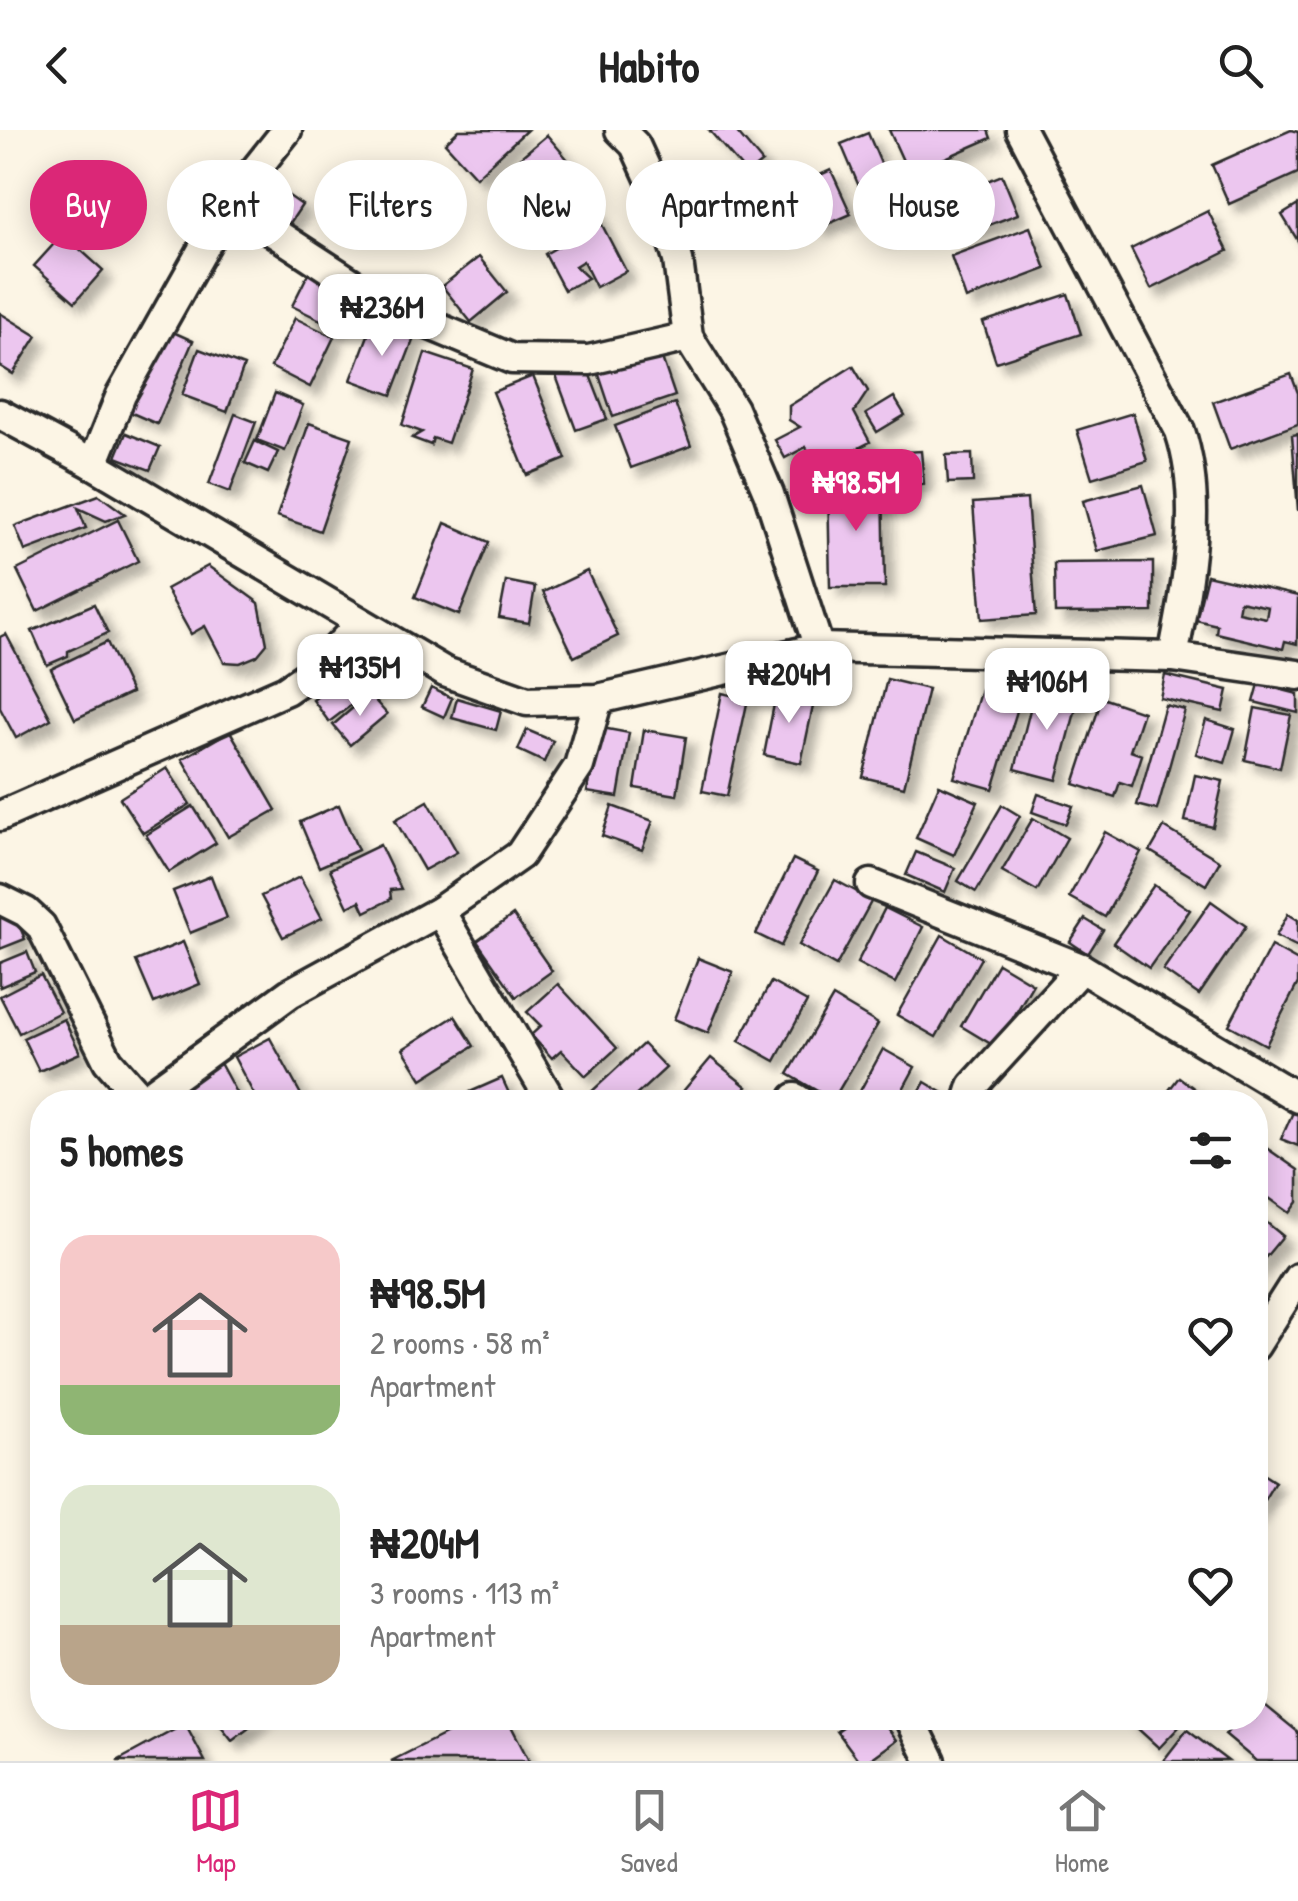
<!DOCTYPE html>
<meta charset="utf-8">
<style>
:root{--surface:#fff;--page:#f6f6f6;--text:#222;--muted:#767676;--line:#e0e0e0;--accent:#db2777}
body{margin:0;font-family:"Patrick Hand",sans-serif;background:var(--page);color:var(--text);height:100vh;display:flex;flex-direction:column;font-size:38px;white-space:nowrap}
*{box-sizing:border-box;margin:0}
p{font-size:32px;color:var(--muted)}
.icon{flex:none;width:55px;height:55px;fill:none;stroke:currentColor;stroke-width:2;stroke-linecap:round;stroke-linejoin:round}
.map{position:relative;flex:1;overflow:hidden}
.sheet{position:absolute;left:30px;top:960px;width:1238px;height:640px;display:flex;flex-direction:column;background:var(--surface);border-radius:40px;box-shadow:0 5px 25px #0003}
.sheet>*{flex:none}
.banner{position:absolute;left:30px;top:30px;width:1240px;height:90px;display:flex;gap:20px}
.price{position:absolute;translate:-50% -85px;padding:0 22px;border-radius:20px;background:#fff;color:#222;font-size:32px;line-height:65px;filter:drop-shadow(0 2px 5px #0008)}
.price::after{content:'';position:absolute;left:50%;top:60px;width:30px;height:22px;margin-left:-15px;background:inherit;clip-path:polygon(0 0,100% 0,50% 100%)}
.price.on{background:var(--accent);color:#fff}
ul{padding:0;list-style:none}
li{display:flex;align-items:center;gap:30px;height:250px;padding:0 30px}
li span{display:grid;place-items:center;flex:none;width:280px;height:200px;border-radius:30px;color:#555}
li>.icon{margin-inline-start:auto}
span .icon{width:120px;height:120px;fill:#fffc;stroke-width:1}
li b{font-size:42px}
h2{display:flex;justify-content:space-between;align-items:center;height:120px;padding:0 30px;font-size:42px}
.pill{padding:0 35px;border-radius:45px;background:var(--surface);box-shadow:0 5px 25px #0003;font-size:35px;line-height:90px}
.pill.on{background:var(--accent);color:#fff}
header{display:flex;justify-content:space-between;align-items:center;height:130px;padding:0 30px;background:var(--surface);font-size:45px;font-weight:700}
.menu{display:flex;justify-content:space-around;align-items:center;height:140px;border-top:2px solid var(--line);background:var(--surface);font-size:28px;color:var(--muted)}
.menu a{display:grid;justify-items:center;gap:5px}
.menu .on{color:var(--accent)}
.map>svg:first-child{display:block}
.building{fill:#ecc6ef;stroke:#2b2b2b;stroke-width:2.5;fill-rule:evenodd;filter:url(#shadow)}
.lines{fill:none;stroke-linecap:round;stroke-linejoin:round}
.street-casing{stroke:#2b2b2b;stroke-width:35}
.street{stroke:#fcf5e5;stroke-width:28}
</style>
<header><svg class="icon" aria-label="back" viewBox="0 0 24 24"><path d="M15 5l-7 7 7 7"/></svg>Habito<svg class="icon" aria-label="search" viewBox="0 0 24 24"><circle cx="10" cy="10" r="6"/><path d="M15 15l6 6"/></svg></header>
<div class="map">
<svg width="1298" height="1631" viewBox="0 0 1298 1631">
<defs>
<filter id="shadow"><feDropShadow dx="9" dy="9" stdDeviation="5" flood-color="#0004"/></filter>
</defs>
<rect width="100%" height="100%" fill="#fcf5e5"/>
<filter id="ink" filterUnits="userSpaceOnUse"><feTurbulence type="fractalNoise" baseFrequency=".01" numOctaves="2"/><feDisplacementMap in="SourceGraphic" scale="20" xChannelSelector="R" yChannelSelector="G"/><feConvolveMatrix kernelMatrix="1 2 1 2 8 2 1 2 1" color-interpolation-filters="sRGB"/></filter>
<g filter="url(#ink)">
<g class="building">
<path d="M 459,0 L 527,0 L 476,47 L 445,13 Z"/>
<path d="M 709,0 L 735,0 L 762,32 L 747,44 Z"/>
<path d="M 889,0 L 988,0 L 991,8 L 909,44 Z"/>
<path d="M 1291,0 L 1298,2 L 1298,43 L 1229,74 L 1212,35 Z"/>
<path d="M 868,3 L 907,95 L 880,106 L 841,14 Z"/>
<path d="M 547,5 L 580,44 L 530,87 L 497,47 Z"/>
<path d="M 831,40 L 851,84 L 819,98 L 800,54 Z"/>
<path d="M 1002,45 L 1018,84 L 955,108 L 940,70 Z"/>
<path d="M 276,57 L 302,75 L 284,102 L 257,83 Z"/>
<path d="M 588,68 L 626,141 L 596,157 L 583,131 L 575,136 L 588,148 L 564,160 L 545,124 L 566,112 L 553,87 Z"/>
<path d="M 1298,75 L 1298,111 L 1282,85 Z"/>
<path d="M 1208,81 L 1228,121 L 1151,159 L 1131,119 Z"/>
<path d="M 1030,97 L 1046,139 L 966,169 L 951,126 Z"/>
<path d="M 63,104 L 103,140 L 75,172 L 34,136 Z"/>
<path d="M 479,127 L 507,162 L 471,192 L 442,156 Z"/>
<path d="M 312,136 L 351,165 L 335,197 L 292,176 Z"/>
<path d="M 1068,164 L 1081,204 L 996,232 L 983,192 Z"/>
<path d="M 0,183 L 37,206 L 13,244 L 0,236 Z"/>
<path d="M 295,188 L 334,207 L 310,257 L 271,237 Z"/>
<path d="M 373,192 L 414,208 L 392,265 L 351,250 Z"/>
<path d="M 162,197 L 193,211 L 157,294 L 125,280 Z"/>
<path d="M 199,219 L 244,236 L 227,282 L 182,265 Z"/>
<path d="M 659,219 L 675,266 L 613,287 L 597,239 Z"/>
<path d="M 425,223 L 473,239 L 448,313 L 433,308 L 431,315 L 412,308 L 422,302 L 402,295 Z"/>
<path d="M 586,235 L 607,289 L 576,300 L 556,246 Z"/>
<path d="M 853,236 L 868,261 L 854,282 L 870,312 L 818,339 L 806,317 L 785,328 L 775,310 L 800,297 L 789,290 L 789,276 Z"/>
<path d="M 1291,244 L 1298,263 L 1298,294 L 1230,319 L 1213,272 Z"/>
<path d="M 533,246 L 566,329 L 527,345 L 493,262 Z"/>
<path d="M 275,263 L 303,275 L 285,321 L 257,310 Z"/>
<path d="M 894,267 L 905,285 L 877,302 L 866,284 Z"/>
<path d="M 675,273 L 691,316 L 631,338 L 615,296 Z"/>
<path d="M 1133,283 L 1147,331 L 1092,348 L 1077,300 Z"/>
<path d="M 235,284 L 256,292 L 230,362 L 209,354 Z"/>
<path d="M 309,293 L 352,308 L 320,401 L 277,386 Z"/>
<path d="M 126,303 L 160,317 L 150,340 L 116,327 Z"/>
<path d="M 1298,304 L 1298,381 L 1292,305 Z"/>
<path d="M 255,311 L 278,322 L 268,343 L 245,333 Z"/>
<path d="M 921,321 L 924,354 L 891,356 L 889,323 Z"/>
<path d="M 972,324 L 973,352 L 948,353 L 946,325 Z"/>
<path d="M 828,352 L 883,352 L 885,457 L 830,457 Z"/>
<path d="M 1143,355 L 1157,406 L 1097,421 L 1083,371 Z"/>
<path d="M 99,365 L 125,384 L 106,391 L 78,378 L 86,398 L 25,421 L 15,396 Z"/>
<path d="M 1027,369 L 1036,485 L 982,489 L 973,373 Z"/>
<path d="M 118,390 L 138,431 L 37,481 L 17,440 Z"/>
<path d="M 445,393 L 489,412 L 459,485 L 415,467 Z"/>
<path d="M 1153,432 L 1153,482 L 1055,483 L 1054,433 Z"/>
<path d="M 208,436 L 259,473 L 267,514 L 257,526 L 240,533 L 224,532 L 205,496 L 191,504 L 166,459 Z"/>
<path d="M 587,441 L 618,506 L 574,527 L 543,462 Z"/>
<path d="M 1207,445 L 1298,466 L 1297,514 L 1285,511 L 1283,519 L 1216,503 L 1217,495 L 1196,490 ZM 1240,471 L 1268,477 L 1266,488 L 1238,482 Z"/>
<path d="M 506,451 L 535,457 L 529,493 L 499,488 Z"/>
<path d="M 94,474 L 108,503 L 68,521 L 68,526 L 47,535 L 32,501 Z"/>
<path d="M 6,504 L 51,589 L 16,608 L 0,578 L 0,507 Z"/>
<path d="M 107,512 L 131,563 L 75,589 L 51,539 Z"/>
<path d="M 351,541 L 367,563 L 329,592 L 313,570 Z"/>
<path d="M 1165,545 L 1228,560 L 1223,582 L 1160,568 Z"/>
<path d="M 887,549 L 928,559 L 904,657 L 863,647 Z"/>
<path d="M 1259,554 L 1298,564 L 1298,583 L 1254,572 Z"/>
<path d="M 1036,556 L 1079,567 L 1057,650 L 1015,639 Z"/>
<path d="M 431,558 L 452,568 L 444,587 L 422,577 Z"/>
<path d="M 777,559 L 815,567 L 801,633 L 764,625 Z"/>
<path d="M 981,559 L 1020,571 L 993,659 L 954,648 Z"/>
<path d="M 722,563 L 748,569 L 727,666 L 702,661 Z"/>
<path d="M 369,564 L 387,584 L 350,615 L 333,595 Z"/>
<path d="M 457,568 L 501,581 L 496,600 L 452,588 Z"/>
<path d="M 1102,568 L 1143,582 L 1130,621 L 1142,625 L 1132,656 L 1120,652 L 1115,667 L 1074,654 Z"/>
<path d="M 1165,575 L 1185,580 L 1157,680 L 1137,675 Z"/>
<path d="M 1255,578 L 1291,585 L 1280,638 L 1245,630 Z"/>
<path d="M 1206,590 L 1235,599 L 1225,633 L 1196,624 Z"/>
<path d="M 597,597 L 629,603 L 618,667 L 587,662 Z"/>
<path d="M 527,600 L 553,611 L 544,632 L 518,620 Z"/>
<path d="M 644,600 L 686,607 L 677,665 L 635,658 Z"/>
<path d="M 230,601 L 276,680 L 228,707 L 182,629 Z"/>
<path d="M 167,638 L 190,674 L 143,703 L 120,668 Z"/>
<path d="M 1195,645 L 1223,651 L 1213,697 L 1185,691 Z"/>
<path d="M 939,655 L 978,672 L 954,725 L 916,708 Z"/>
<path d="M 1038,664 L 1073,676 L 1066,694 L 1032,682 Z"/>
<path d="M 428,671 L 457,722 L 424,740 L 395,690 Z"/>
<path d="M 339,675 L 358,720 L 319,737 L 300,692 Z"/>
<path d="M 1002,675 L 1020,686 L 976,762 L 958,751 Z"/>
<path d="M 193,676 L 216,713 L 169,742 L 146,705 Z"/>
<path d="M 612,676 L 653,691 L 642,720 L 602,706 Z"/>
<path d="M 1033,688 L 1067,708 L 1037,761 L 1002,741 Z"/>
<path d="M 1164,697 L 1220,731 L 1206,755 L 1150,721 Z"/>
<path d="M 1105,702 L 1141,722 L 1105,787 L 1069,767 Z"/>
<path d="M 380,715 L 401,759 L 390,760 L 391,769 L 365,782 L 360,771 L 348,777 L 330,739 Z"/>
<path d="M 916,722 L 955,738 L 945,762 L 906,745 Z"/>
<path d="M 793,729 L 818,741 L 781,816 L 756,804 Z"/>
<path d="M 211,746 L 227,788 L 190,803 L 173,761 Z"/>
<path d="M 300,747 L 322,788 L 283,807 L 261,766 Z"/>
<path d="M 835,750 L 872,770 L 836,836 L 799,815 Z"/>
<path d="M 1154,755 L 1190,780 L 1149,838 L 1113,813 Z"/>
<path d="M 1211,771 L 1246,796 L 1199,865 L 1163,840 Z"/>
<path d="M 885,778 L 923,797 L 895,853 L 857,833 Z"/>
<path d="M 12,779 L 25,809 L 0,819 L 0,784 Z"/>
<path d="M 1288,784 L 1298,790 L 1298,817 L 1276,806 Z"/>
<path d="M 513,785 L 552,841 L 516,867 L 477,811 Z"/>
<path d="M 1085,789 L 1103,800 L 1088,824 L 1070,812 Z"/>
<path d="M 942,805 L 981,828 L 936,907 L 897,885 Z"/>
<path d="M 183,812 L 200,854 L 154,873 L 136,831 Z"/>
<path d="M 1271,816 L 1298,831 L 1298,853 L 1266,915 L 1229,895 Z"/>
<path d="M 27,822 L 35,842 L 0,857 L 0,833 Z"/>
<path d="M 698,828 L 733,842 L 708,903 L 674,889 Z"/>
<path d="M 998,833 L 1033,854 L 996,917 L 961,896 Z"/>
<path d="M 41,845 L 60,882 L 19,903 L 0,866 Z"/>
<path d="M 771,852 L 807,872 L 775,931 L 739,911 Z"/>
<path d="M 558,854 L 617,918 L 586,946 L 561,920 L 552,928 L 531,905 L 541,896 L 527,882 Z"/>
<path d="M 833,867 L 878,894 L 833,970 L 788,944 Z"/>
<path d="M 455,886 L 474,916 L 422,949 L 403,919 Z"/>
<path d="M 64,889 L 80,923 L 39,941 L 23,908 Z"/>
<path d="M 270,908 L 305,972 L 258,972 L 234,927 Z"/>
<path d="M 643,914 L 666,938 L 629,972 L 595,972 L 588,965 Z"/>
<path d="M 883,919 L 915,937 L 896,972 L 854,972 Z"/>
<path d="M 711,928 L 747,957 L 735,972 L 674,972 Z"/>
<path d="M 220,933 L 241,972 L 167,972 L 162,963 Z"/>
<path d="M 1179,947 L 1212,972 L 1160,972 Z"/>
<path d="M 502,948 L 513,972 L 474,972 L 470,962 Z"/>
<path d="M 925,952 L 957,971 L 957,972 L 913,972 Z"/>
<path d="M 990,959 L 1005,972 L 979,972 Z"/>
<path d="M 1294,980 L 1298,982 L 1298,1016 L 1281,1009 Z"/>
<path d="M 1255,1010 L 1298,1040 L 1298,1072 L 1290,1083 L 1255,1058 Z"/>
<path d="M 1255,1083 L 1283,1106 L 1255,1140 Z"/>
<path d="M 1255,1339 L 1275,1352 L 1255,1385 Z"/>
<path d="M 1255,1567 L 1298,1602 L 1298,1631 L 1256,1631 L 1225,1605 L 1239,1588 L 1255,1588 Z"/>
<path d="M 214,1588 L 262,1588 L 232,1611 Z"/>
<path d="M 477,1588 L 507,1588 L 529,1631 L 391,1631 Z"/>
<path d="M 856,1588 L 880,1588 L 897,1610 L 868,1631 L 859,1631 L 837,1601 Z"/>
<path d="M 1126,1588 L 1169,1588 L 1179,1597 L 1159,1618 Z"/>
<path d="M 185,1594 L 205,1631 L 117,1631 Z"/>
<path d="M 1187,1600 L 1228,1631 L 1163,1631 Z"/>
</g>
<g class="lines">
<defs>
<g id="street">
<path d="M 620,0 L 635,15 L 660,70 L 678,130 L 688,207 L 733,279 L 769,364 L 819,518"/>
<path d="M 1021,0 L 1180,301 C 1204,373 1187,454 1173,527"/>
<path d="M 229,73 L 390,178 L 512,229 L 589,230 L 688,207"/>
<path d="M 0,284 L 93,334 L 445,542 L 527,571 L 598,569 L 819,518 L 1173,527 L 1298,545"/>
<path d="M 93,334 L 121,265 L 229,73 L 287,0"/>
<path d="M 0,686 L 286,560 L 318,538 L 360,494"/>
<path d="M 871,754 L 1081,838 L 1298,968"/>
<path d="M 0,769 L 26,782 L 41,796 L 108,931 L 144,972"/>
<path d="M 440,781 L 552,972"/>
<path d="M 795,968 L 801,972"/>
<path d="M 143,970 L 290,863 L 440,781 L 520,725 L 579,636 L 598,569"/>
<path d="M 968,972 L 973,956 L 1081,838"/>
<path d="M 1255,1216 L 1298,1148"/>
<path d="M 910,1588 L 931,1631"/>
</g>
</defs>
<use href="#street" class="street-casing"/>
<use href="#street" class="street"/>
</g>
</g>
</svg>
<b class="price" style="left:382px;top:229px">₦236M</b>
<b class="price on" style="left:856px;top:404px">₦98.5M</b>
<b class="price" style="left:360px;top:589px">₦135M</b>
<b class="price" style="left:789px;top:596px">₦204M</b>
<b class="price" style="left:1047px;top:603px">₦106M</b>
<div class="banner">
<a class="pill on">Buy</a>
<a class="pill">Rent</a>
<a class="pill">Filters</a>
<a class="pill">New</a>
<a class="pill">Apartment</a>
<a class="pill">House</a>
</div>
<section class="sheet">
<h2>5 homes<svg class="icon" aria-label="filters" viewBox="0 0 24 24"><path d="M4 7h16M4 17h16"/><circle cx="9" cy="7" r="2"/><circle cx="15" cy="17" r="2"/></svg></h2>
<ul>
<li><span style="background:linear-gradient(#f6c9c9 75%,#8fb573 0)"><svg class="icon" aria-label="home" viewBox="0 0 24 24"><path d="M3 11l9-7 9 7M6 9v11h12V9"/></svg></span><div><b>₦98.5M</b><p>2 rooms · 58 m²</p><p>Apartment</p></div><svg class="icon" aria-label="heart" viewBox="0 0 24 24"><path d="M12 20l-8-8c-3-5 5-10 8-4 3-6 11-1 8 4z"/></svg></li>
<li><span style="background:linear-gradient(#dfe7d0 70%,#b9a48a 0)"><svg class="icon" aria-label="home" viewBox="0 0 24 24"><path d="M3 11l9-7 9 7M6 9v11h12V9"/></svg></span><div><b>₦204M</b><p>3 rooms · 113 m²</p><p>Apartment</p></div><svg class="icon" aria-label="heart" viewBox="0 0 24 24"><path d="M12 20l-8-8c-3-5 5-10 8-4 3-6 11-1 8 4z"/></svg></li>
</ul>
</section>
</div>
<nav class="menu">
<a class="on"><svg class="icon" aria-label="map" viewBox="0 0 24 24"><path d="M3 6l6-2 6 2 6-2v14l-6 2-6-2-6 2zM9 4v14M15 6v14"/></svg>Map</a>
<a><svg class="icon" aria-label="saved" viewBox="0 0 24 24"><path d="M7 4h10v16l-5-4-5 4z"/></svg>Saved</a>
<a><svg class="icon" aria-label="home" viewBox="0 0 24 24"><path d="M3 11l9-7 9 7M6 9v11h12V9"/></svg>Home</a>
</nav>
